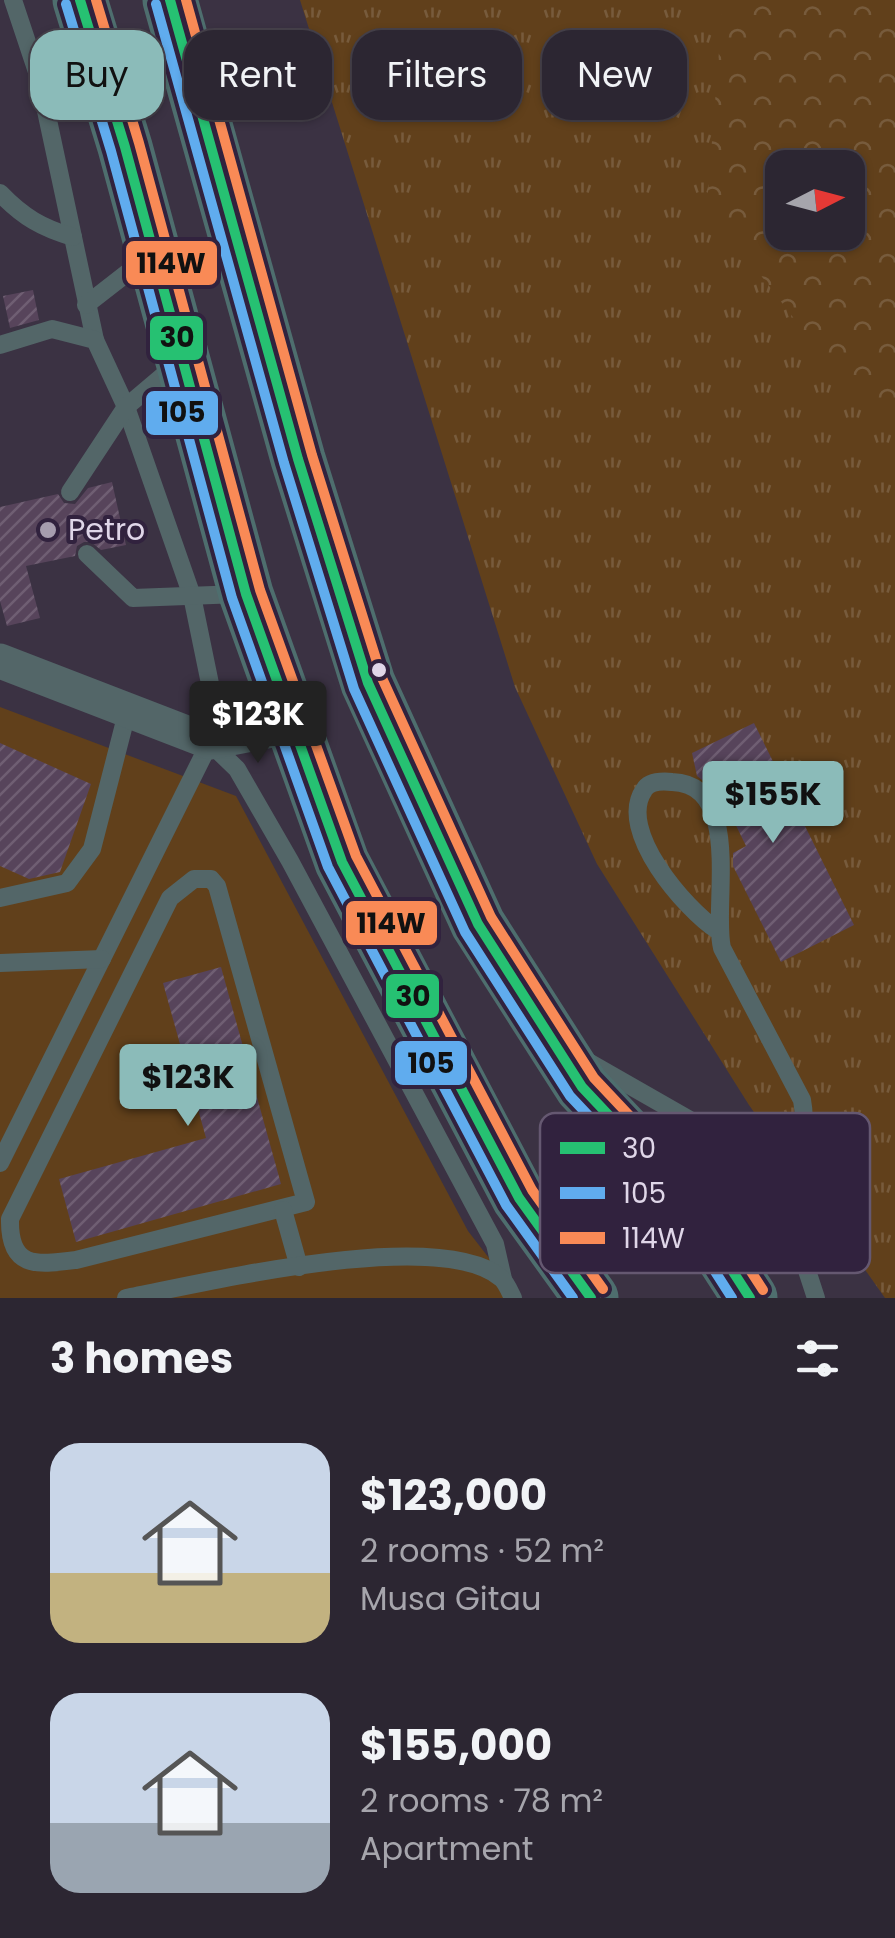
<!DOCTYPE html>
<meta charset="utf-8">
<style>
:root{--surface:#2c2632;--page:#38323e;--text:#f1f3f6;--muted:#a6a5ac;--line:#48434d;--accent:#8bbbb9}
body{margin:0;font-family:Poppins,sans-serif;background:var(--page);color:var(--text);height:100vh;display:flex;flex-direction:column;font-size:38px;white-space:nowrap}
*{box-sizing:border-box;margin:0}
p{font-size:32px;color:var(--muted)}
.icon{flex:none;width:55px;height:55px;fill:none;stroke:currentColor;stroke-width:2;stroke-linecap:round;stroke-linejoin:round}
.map{position:relative;height:1298px;overflow:hidden}
.details{display:flex;flex-direction:column;background:var(--surface);flex:1}
.details>*{flex:none}
.guide{position:absolute;left:30px;top:30px;width:835px;height:90px;display:flex;gap:20px}
.needle{width:65px;rotate:84deg}
.tools{position:absolute;left:765px;top:150px;display:grid;gap:20px}
.tools a{display:grid;place-items:center;width:100px;height:100px;border-radius:20px;background:var(--surface);box-shadow:0 2px 8px #0004,0 0 0 2px var(--line);font-size:50px}
.price{position:absolute;translate:-50% -85px;padding:0 22px;border-radius:10px;background:var(--accent);color:#111;font-size:32px;line-height:65px;filter:drop-shadow(0 2px 5px #0008)}
.price::after{content:'';position:absolute;left:50%;top:60px;width:30px;height:22px;margin-left:-15px;background:inherit;clip-path:polygon(0 0,100% 0,50% 100%)}
.price.selected{background:#222;color:#fff}
ul{padding:0;list-style:none}
li{display:flex;align-items:center;gap:30px;height:250px;padding:0 50px}
li span{display:grid;place-items:center;flex:none;width:280px;height:200px;border-radius:30px;color:#555}
li>.icon{margin-inline-start:auto}
span .icon{width:120px;height:120px;fill:#fffc;stroke-width:1}
li b{font-size:42px}
h2{display:flex;justify-content:space-between;align-items:center;height:120px;padding:0 50px;font-size:42px}
.tag{padding:0 35px;border-radius:30px;background:var(--surface);box-shadow:0 2px 8px #0004,0 0 0 2px var(--line);font-size:35px;line-height:90px}
.tag.selected{background:var(--accent);color:#111}
.map>svg:first-child{display:block}
.grass{fill:url(#grass-tufts);fill-rule:evenodd}
.forest{fill:url(#forest-crowns);fill-rule:evenodd}
.garden{fill:#61401b}
.building{fill:url(#building-hatch)}
.lines{fill:none;stroke-linecap:round;stroke-linejoin:round}
.lane{stroke:#536668;stroke-width:18}
.street{stroke:#536668;stroke-width:35}
.highway{stroke:#4e6e6e;stroke-width:55}
.bus-1-casing{stroke:#31223e;stroke-width:18}
.bus-2-casing{stroke:#31223e;stroke-width:18}
.bus-3-casing{stroke:#31223e;stroke-width:18}
.bus-1{stroke:#26c172;stroke-width:10}
.bus-2{stroke:#60acee;stroke-width:10}
.bus-3{stroke:#f98a56;stroke-width:10}
.poi-dot{fill:#a69dae;stroke:#31223e;stroke-width:4}
.bus-dot{fill:#dfd6e8;stroke:#31223e;stroke-width:4}
.labels{text-anchor:middle;stroke-width:8;stroke-linejoin:round;paint-order:stroke}
.poi-label{font-size:30px;fill:#dfd6e8;stroke:#31223e;text-anchor:start}
.key{fill:#31223e;stroke:#655871;stroke-width:2.5}
.key-label{font-size:28px;fill:#dfd6e8}
.line-badge{stroke:#31223e;stroke-width:4}
.pale-badge-label{font-size:28px;text-anchor:middle;font-weight:bold;fill:#111}
</style>
<div class="map">
<svg width="895" height="1298" viewBox="0 0 895 1298">
<defs>
<pattern id="grass-tufts" width="24" height="20" patternUnits="userSpaceOnUse" patternTransform="scale(2.5)"><rect width="24" height="20" fill="#61401b"/><path d="M3 7l-1-3M5 7V3M7 7l1-3M15 17l-1-3M17 17v-4M19 17l1-3" fill="none" stroke="#775b3c"/></pattern>
<pattern id="forest-crowns" width="20" height="18" patternUnits="userSpaceOnUse" patternTransform="scale(2.5)"><rect width="20" height="18" fill="#61401b"/><path d="M2 6a3 3 0 1 1 6 0M12 15a3 3 0 1 1 6 0" fill="none" stroke="#775b3c"/></pattern>
<pattern id="building-hatch" width="6" height="6" patternUnits="userSpaceOnUse" patternTransform="scale(2.5)"><rect width="6" height="6" fill="#57445b"/><path d="M-1 1l2-2M0 6l6-6M5 7l2-2" fill="none" stroke="#6f5e73"/></pattern>
</defs>
<rect width="100%" height="100%" fill="#3b3243"/>
<path class="grass" d="M 300,0 L 895,0 L 895,1298 L 885,1298 L 749,1105 L 597,864 L 515,687 ZM 782,168 L 848,168 L 848,232 L 782,232 Z"/>
<path class="forest" d="M 723,0 L 879,0 L 895,5 L 895,398 L 857,401 L 707,205 ZM 782,168 L 848,168 L 848,232 L 782,232 Z"/>
<path class="garden" d="M 0,707 L 236,796 L 468,1231 L 520,1298 L 0,1298 Z"/>
<g class="building">
<path d="M 33,290 L 39,320 L 10,328 L 3,296 Z"/>
<path d="M 112,482 L 126,545 L 101,550 L 91,542 L 84,542 L 77,546 L 75,556 L 26,566 L 40,618 L 7,626 L 0,601 L 0,507 L 58,494 L 64,503 L 75,504 L 88,488 Z"/>
<path d="M 754,723 L 854,925 L 781,962 L 733,866 L 733,853 L 746,846 L 721,795 L 697,776 L 692,753 Z"/>
<path d="M 0,743 L 91,784 L 60,872 L 29,879 L 0,866 Z"/>
<path d="M 221,967 L 281,1184 L 76,1242 L 59,1179 L 206,1138 L 163,983 Z"/>
</g>
<g class="lines">
<g class="lane">
<path d="M 13,0 L 39,78 L 95,340"/>
<path d="M 0,193 C 23,217 42,228 73,237"/>
<path d="M 86,305 L 149,256"/>
<path d="M 0,345 L 52,329 L 95,340 L 126,407 L 192,596 L 215,708 L 210,742 L 0,1163"/>
<path d="M 70,492 L 126,407 L 178,363"/>
<path d="M 87,554 L 133,598 L 240,594"/>
<path d="M 210,743 L 237,769 L 290,861 L 495,1244 L 503,1279"/>
<path d="M 194,879 L 211,879 L 217,886 L 306,1202 L 76,1260 C 36,1265 9,1269 10,1219 L 170,898 Z"/>
<path d="M 0,898 L 67,883 L 92,849 L 128,709"/>
<path d="M 717,930 C 686,910 616,830 644,790 C 649,781 662,781 672,782 C 744,784 712,906 722,948 L 802,1100 C 809,1138 796,1146 767,1167"/>
<path d="M 0,963 L 102,959"/>
<path d="M 585,1060 L 760,1160 L 783,1197 L 816,1298"/>
<path d="M 283,1210 L 299,1267"/>
<path d="M 126,1298 C 204,1283 439,1226 501,1278 C 506,1282 510,1292 513,1298"/>
</g>
<path class="street" d="M 0,661 L 210,742 L 293,726"/>
<g class="highway">
<path d="M 80,0 L 125,147 L 246,594 L 342,862 L 519,1198 L 591,1298"/>
<path d="M 170,0 L 298,459 L 368,683 L 478,924 L 582,1087 L 661,1171 L 710,1236 L 750,1298"/>
</g>
<defs>
<g id="bus-1">
<path d="M 80,0 L 125,147 L 246,594 L 342,862 L 519,1198 L 591,1298"/>
<path d="M 170,0 L 298,459 L 368,683 L 478,924 L 582,1087 L 661,1171 L 710,1236 L 750,1298"/>
</g>
<g id="bus-2">
<path d="M 66,4 L 111,151 L 232,598 L 328,867 L 506,1205 L 573,1298"/>
<path d="M 156,4 L 284,463 L 354,689 L 465,932 L 570,1096 L 650,1181 L 698,1245 L 732,1298"/>
</g>
<g id="bus-3">
<path d="M 96,0 L 139,143 L 260,590 L 356,856 L 532,1190 L 603,1289"/>
<path d="M 186,0 L 312,455 L 382,678 L 491,917 L 594,1078 L 673,1162 L 722,1227 L 763,1290"/>
</g>
</defs>
<use href="#bus-1" class="bus-1-casing"/>
<use href="#bus-2" class="bus-2-casing"/>
<use href="#bus-3" class="bus-3-casing"/>
<use href="#bus-1" class="bus-1"/>
<use href="#bus-2" class="bus-2"/>
<use href="#bus-3" class="bus-3"/>
</g>
<circle class="poi-dot" cx="48" cy="530" r="10"/>
<circle class="bus-dot" cx="379" cy="670" r="9"/>
<g class="labels">
<g class="poi-label">
<text x="68" y="540">Petro</text>
</g>
</g>
<rect x="540" y="1113" width="330" height="160" rx="15" class="key"/>
<rect x="560" y="1142" width="45" height="12" fill="#26c172"/>
<rect x="560" y="1187" width="45" height="12" fill="#60acee"/>
<rect x="560" y="1232" width="45" height="12" fill="#f98a56"/>
<g class="key-label">
<text x="622" y="1158">30</text>
<text x="622" y="1203">105</text>
<text x="622" y="1248">114W</text>
</g>
<g class="line-badge">
<rect x="124" y="239" width="95" height="48" rx="10" fill="#f98a56"/>
<rect x="148" y="314" width="57" height="48" rx="10" fill="#26c172"/>
<rect x="144" y="389" width="76" height="48" rx="10" fill="#60acee"/>
<rect x="344" y="899" width="95" height="48" rx="10" fill="#f98a56"/>
<rect x="384" y="972" width="57" height="48" rx="10" fill="#26c172"/>
<rect x="393" y="1039" width="76" height="48" rx="10" fill="#60acee"/>
</g>
<g class="pale-badge-label">
<text x="171" y="273">114W</text>
<text x="177" y="347">30</text>
<text x="182" y="422">105</text>
<text x="391" y="933">114W</text>
<text x="413" y="1006">30</text>
<text x="431" y="1073">105</text>
</g>
</svg>
<div class="tools">
<a><svg class="needle" viewBox="-14 -14 28 28"><path d="M0-13l5 13h-10z" fill="#e53935"/><path d="M0 13l5-13h-10z" fill="#a6a5ac"/></svg></a>
</div>
<b class="price selected" style="left:258px;top:766px">$123K</b>
<b class="price" style="left:773px;top:846px">$155K</b>
<b class="price" style="left:188px;top:1129px">$123K</b>
<div class="guide">
<a class="tag selected">Buy</a>
<a class="tag">Rent</a>
<a class="tag">Filters</a>
<a class="tag">New</a>
</div>
</div>
<section class="details">
<h2>3 homes<svg class="icon" aria-label="filters" viewBox="0 0 24 24"><path d="M4 7h16M4 17h16"/><circle cx="9" cy="7" r="2"/><circle cx="15" cy="17" r="2"/></svg></h2>
<ul>
<li><span style="background:linear-gradient(#c9d6e8 65%,#c2b280 0)"><svg class="icon" aria-label="home" viewBox="0 0 24 24"><path d="M3 11l9-7 9 7M6 9v11h12V9"/></svg></span><div><b>$123,000</b><p>2 rooms · 52 m²</p><p>Musa Gitau</p></div></li>
<li><span style="background:linear-gradient(#c9d6e8 65%,#9aa5b1 0)"><svg class="icon" aria-label="home" viewBox="0 0 24 24"><path d="M3 11l9-7 9 7M6 9v11h12V9"/></svg></span><div><b>$155,000</b><p>2 rooms · 78 m²</p><p>Apartment</p></div></li>
</ul>
</section>
